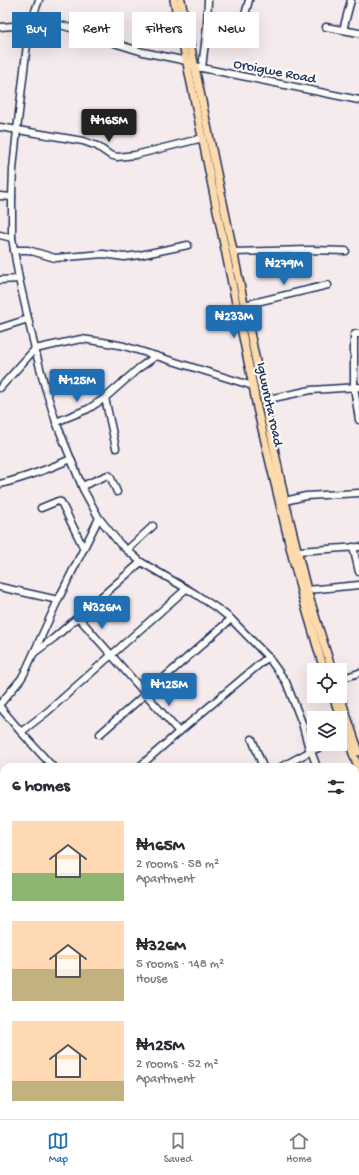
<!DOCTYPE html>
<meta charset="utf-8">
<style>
:root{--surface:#fff;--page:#f7f7f7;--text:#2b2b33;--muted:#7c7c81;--line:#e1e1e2;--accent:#1f6fb2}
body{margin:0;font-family:"Gochi Hand",sans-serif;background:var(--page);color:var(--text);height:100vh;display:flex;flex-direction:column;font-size:15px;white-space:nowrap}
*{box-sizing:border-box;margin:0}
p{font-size:13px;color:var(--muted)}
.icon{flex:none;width:22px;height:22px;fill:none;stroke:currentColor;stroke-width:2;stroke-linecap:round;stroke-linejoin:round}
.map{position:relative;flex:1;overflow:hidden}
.panel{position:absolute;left:0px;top:763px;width:359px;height:356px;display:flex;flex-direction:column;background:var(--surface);border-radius:12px 12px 0 0;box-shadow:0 4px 16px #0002}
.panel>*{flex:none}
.guide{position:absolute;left:12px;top:12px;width:335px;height:36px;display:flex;gap:8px}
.buttons{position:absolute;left:307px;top:663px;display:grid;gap:8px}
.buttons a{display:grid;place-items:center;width:40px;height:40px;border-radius:0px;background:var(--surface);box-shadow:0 4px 16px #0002;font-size:20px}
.price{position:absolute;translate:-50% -34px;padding:0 9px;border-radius:4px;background:var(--accent);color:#fff;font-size:13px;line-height:26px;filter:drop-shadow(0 1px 2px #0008)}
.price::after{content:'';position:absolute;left:50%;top:24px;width:12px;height:9px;margin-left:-6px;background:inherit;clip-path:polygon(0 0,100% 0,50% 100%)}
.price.selected{background:#222;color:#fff}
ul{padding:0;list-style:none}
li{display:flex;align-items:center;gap:12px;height:100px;padding:0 12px}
li span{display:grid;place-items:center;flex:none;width:112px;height:80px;border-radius:0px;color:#555}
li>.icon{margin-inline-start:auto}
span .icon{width:48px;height:48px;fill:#fffc;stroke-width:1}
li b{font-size:17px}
h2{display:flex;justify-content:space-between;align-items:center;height:48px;padding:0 12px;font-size:17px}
.tag{padding:0 14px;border-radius:0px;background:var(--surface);box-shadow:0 4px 16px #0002;font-size:14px;line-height:36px}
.tag.selected{background:var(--accent);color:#fff}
.menu{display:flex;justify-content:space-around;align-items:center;height:56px;border-top:1px solid var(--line);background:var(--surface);font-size:11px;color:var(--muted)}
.menu a{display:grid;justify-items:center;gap:2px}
.menu .selected{color:var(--accent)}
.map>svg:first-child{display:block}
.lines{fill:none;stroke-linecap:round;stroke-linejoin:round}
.minor-casing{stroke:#1b2f5e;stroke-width:9}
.major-casing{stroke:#1b2f5e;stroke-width:10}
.minor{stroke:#fdfcf7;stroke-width:6}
.major{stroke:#fedbac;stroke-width:7}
.labels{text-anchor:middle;stroke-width:4;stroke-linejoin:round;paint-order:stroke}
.street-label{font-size:14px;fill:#1b2f5e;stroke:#fdfcf7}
</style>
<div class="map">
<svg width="359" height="1119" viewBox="0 0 359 1119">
<rect width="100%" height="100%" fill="#f6ebec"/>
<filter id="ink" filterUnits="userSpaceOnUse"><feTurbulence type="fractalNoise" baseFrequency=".025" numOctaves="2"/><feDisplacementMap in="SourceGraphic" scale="8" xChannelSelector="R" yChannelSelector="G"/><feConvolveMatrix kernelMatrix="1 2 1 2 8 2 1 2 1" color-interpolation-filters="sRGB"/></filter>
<g filter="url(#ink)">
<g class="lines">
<defs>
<g id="minor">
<path d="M 39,0 L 29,27 L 17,130 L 13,169 L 12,197 L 12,238 L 19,279 L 35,349 L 45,387 L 56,422 L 83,489 L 99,518 L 120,544 L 141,562 L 194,593 L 221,611 L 231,619 L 268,657 L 286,682 L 302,723 L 309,749 L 311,751 L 328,744"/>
<path d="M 33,17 L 81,31 L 117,44 L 143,52 L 187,61 L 194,66 L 202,68 L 359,100"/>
<path d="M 207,26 L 208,0"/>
<path d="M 0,27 L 13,26 L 29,27"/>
<path d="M 326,27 L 359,33"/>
<path d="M 343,30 L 351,0"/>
<path d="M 202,68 L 207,26 L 209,24 L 242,26 L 249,0"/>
<path d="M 0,127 L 83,141 L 97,146 L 110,155 L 117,157 L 135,155 L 203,138"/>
<path d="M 0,196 L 12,197"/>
<path d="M 0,235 L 12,238"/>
<path d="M 14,250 L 28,250 L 55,258 L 103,254 L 124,257 L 140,255 L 188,245"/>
<path d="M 233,252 L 309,250 L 346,251"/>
<path d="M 0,280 L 19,279"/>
<path d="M 244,305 L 328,285"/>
<path d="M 0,328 L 28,319"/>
<path d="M 359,334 L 355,334 L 354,335 L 354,387 L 359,420"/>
<path d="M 0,388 L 35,349 L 81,339 L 103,342 L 124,346 L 253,386"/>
<path d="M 105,398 L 116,448"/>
<path d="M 264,400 L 311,390 L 359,387"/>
<path d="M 56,422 L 88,409 L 105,398 L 139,368 L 156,356"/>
<path d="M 0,484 C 25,478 48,469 71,459"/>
<path d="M 82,486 L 108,475 L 110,476 L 117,492"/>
<path d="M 285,501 L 306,496 L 359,493"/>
<path d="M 41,508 L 58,501 L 61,502 L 84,549"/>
<path d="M 353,547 L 359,572"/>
<path d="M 127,550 L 153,526"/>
<path d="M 298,551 L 359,547"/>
<path d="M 0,587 L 58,600"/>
<path d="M 307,590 L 359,585"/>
<path d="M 78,617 L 179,732"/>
<path d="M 34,653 L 54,638 L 141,562"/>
<path d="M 340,679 L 359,673"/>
<path d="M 0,704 L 21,679 L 25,672 L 58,600 L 99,518"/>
<path d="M 0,707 L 21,732 L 53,767"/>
<path d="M 21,732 L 47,712 L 186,589"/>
<path d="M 100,734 L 231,619"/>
<path d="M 252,739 L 263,767"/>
<path d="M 139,767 L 179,732 L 268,657"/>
<path d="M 281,767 L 311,751 L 317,767"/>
<path d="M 355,921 L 359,924"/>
</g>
<g id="major">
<path d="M 174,0 L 253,386 L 257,408 L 291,551 L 302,595 L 324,670"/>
<path d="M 181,0 L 285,501 L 307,590 L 332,670"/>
<path d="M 333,696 L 359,771"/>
<path d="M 340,696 L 359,752"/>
</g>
</defs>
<use href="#minor" class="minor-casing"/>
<use href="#major" class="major-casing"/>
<use href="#minor" class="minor"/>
<use href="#major" class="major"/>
</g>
</g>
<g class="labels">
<g class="street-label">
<text transform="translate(275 70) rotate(11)" y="5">Oroigwe Road</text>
<text transform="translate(271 404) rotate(78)" y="5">Igwuruta road</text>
</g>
</g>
</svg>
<div class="buttons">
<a><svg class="icon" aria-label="locate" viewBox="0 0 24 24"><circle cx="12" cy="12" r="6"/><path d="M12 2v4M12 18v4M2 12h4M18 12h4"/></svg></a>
<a><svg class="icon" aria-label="layers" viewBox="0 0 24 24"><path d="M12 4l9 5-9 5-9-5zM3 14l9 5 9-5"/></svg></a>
</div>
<b class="price selected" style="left:109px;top:143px">₦165M</b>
<b class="price" style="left:284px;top:286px">₦279M</b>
<b class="price" style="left:234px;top:339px">₦233M</b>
<b class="price" style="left:77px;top:403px">₦125M</b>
<b class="price" style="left:102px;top:630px">₦326M</b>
<b class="price" style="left:169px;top:707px">₦125M</b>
<div class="guide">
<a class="tag selected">Buy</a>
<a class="tag">Rent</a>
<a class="tag">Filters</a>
<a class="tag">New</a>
</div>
<section class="panel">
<h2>6 homes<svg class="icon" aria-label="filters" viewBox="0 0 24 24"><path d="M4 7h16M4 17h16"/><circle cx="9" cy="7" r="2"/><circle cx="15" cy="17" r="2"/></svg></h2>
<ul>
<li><span style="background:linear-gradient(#ffd9b3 65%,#8fb573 0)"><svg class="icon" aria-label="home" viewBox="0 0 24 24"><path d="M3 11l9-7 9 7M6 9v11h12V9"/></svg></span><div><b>₦165M</b><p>2 rooms · 58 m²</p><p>Apartment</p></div></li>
<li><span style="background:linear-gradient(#ffd9b3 60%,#c2b280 0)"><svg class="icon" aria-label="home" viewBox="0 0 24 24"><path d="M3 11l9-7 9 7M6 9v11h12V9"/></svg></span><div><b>₦326M</b><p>5 rooms · 148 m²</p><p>House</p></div></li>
<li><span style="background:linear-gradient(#ffd9b3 75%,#c2b280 0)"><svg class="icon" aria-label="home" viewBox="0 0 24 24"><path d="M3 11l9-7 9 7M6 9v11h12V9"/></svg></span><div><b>₦125M</b><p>2 rooms · 52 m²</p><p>Apartment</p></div></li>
</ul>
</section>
</div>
<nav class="menu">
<a class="selected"><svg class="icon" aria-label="map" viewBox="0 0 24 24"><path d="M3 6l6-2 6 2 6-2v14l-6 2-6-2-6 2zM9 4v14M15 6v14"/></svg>Map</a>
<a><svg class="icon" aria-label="saved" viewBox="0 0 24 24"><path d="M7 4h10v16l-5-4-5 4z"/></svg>Saved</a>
<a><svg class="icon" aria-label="home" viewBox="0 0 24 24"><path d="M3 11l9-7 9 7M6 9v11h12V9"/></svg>Home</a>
</nav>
